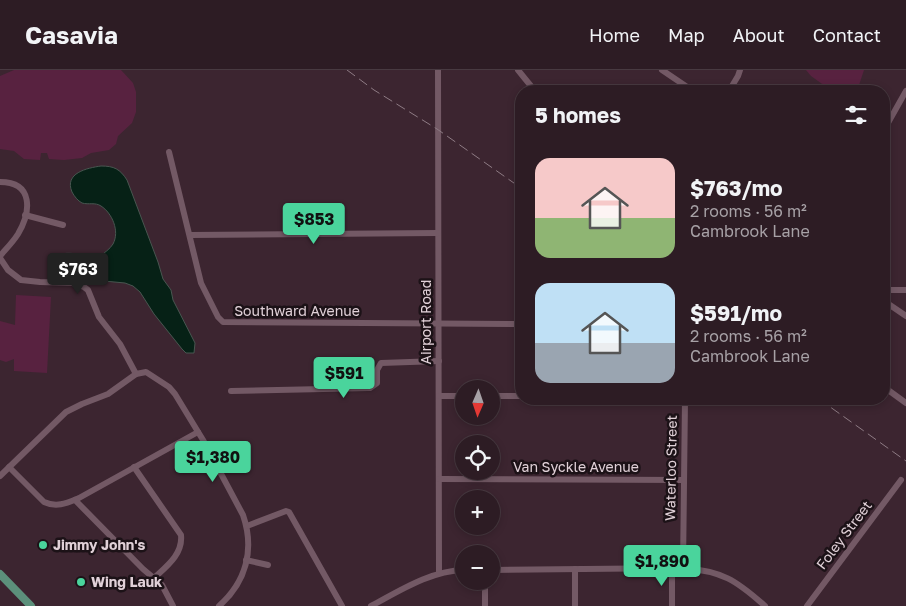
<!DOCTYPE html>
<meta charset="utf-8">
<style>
:root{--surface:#2d1c24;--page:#392931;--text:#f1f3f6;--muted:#a7a1a6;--line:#483a41;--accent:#4ad49c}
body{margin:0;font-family:"Golos Text",sans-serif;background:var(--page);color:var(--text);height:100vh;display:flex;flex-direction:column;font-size:19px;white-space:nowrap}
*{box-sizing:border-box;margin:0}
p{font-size:16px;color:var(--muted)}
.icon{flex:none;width:28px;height:28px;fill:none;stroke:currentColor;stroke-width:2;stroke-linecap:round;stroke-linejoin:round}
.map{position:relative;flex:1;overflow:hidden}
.sheet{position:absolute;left:515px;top:15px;width:375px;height:320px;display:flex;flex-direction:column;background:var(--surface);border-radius:20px;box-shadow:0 2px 8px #0003,0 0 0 1px var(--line)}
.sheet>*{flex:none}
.needle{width:32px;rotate:182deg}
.buttons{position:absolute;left:455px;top:310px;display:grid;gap:10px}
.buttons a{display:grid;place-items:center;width:45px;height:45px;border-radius:50%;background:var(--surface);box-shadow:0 2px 8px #0003,0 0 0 1px var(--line);font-size:25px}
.price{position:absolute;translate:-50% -42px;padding:0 11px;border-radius:5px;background:var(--accent);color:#111;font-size:16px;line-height:32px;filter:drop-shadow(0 1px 2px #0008)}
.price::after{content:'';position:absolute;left:50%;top:30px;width:15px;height:11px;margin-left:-8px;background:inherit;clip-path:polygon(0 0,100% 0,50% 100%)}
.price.on{background:#222;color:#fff}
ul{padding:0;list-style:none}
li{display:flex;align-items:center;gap:15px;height:125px;padding:0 20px}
li span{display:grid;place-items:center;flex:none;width:140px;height:100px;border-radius:15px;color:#555}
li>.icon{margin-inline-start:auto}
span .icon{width:60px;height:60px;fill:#fffc;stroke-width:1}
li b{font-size:21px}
h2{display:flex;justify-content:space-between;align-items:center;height:60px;padding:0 20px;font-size:21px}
header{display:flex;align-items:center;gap:30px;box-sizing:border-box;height:70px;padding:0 25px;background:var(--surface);border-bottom:1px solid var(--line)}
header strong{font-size:24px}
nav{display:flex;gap:28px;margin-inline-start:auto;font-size:18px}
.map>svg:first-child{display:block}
.green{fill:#582240}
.water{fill:#062116;stroke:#485650}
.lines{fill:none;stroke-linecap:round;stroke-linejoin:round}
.minor{stroke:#735965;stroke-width:6}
.major{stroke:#5c907b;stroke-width:8}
.rail{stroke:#8e7b84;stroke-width:1;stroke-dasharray:10 5;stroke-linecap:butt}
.poi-dot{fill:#4ad49c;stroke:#1c1217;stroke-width:2}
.labels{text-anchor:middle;stroke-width:5;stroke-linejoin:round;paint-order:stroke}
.street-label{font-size:14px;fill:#e1d1d8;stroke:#1c1217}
.poi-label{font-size:14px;font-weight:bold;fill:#e1d1d8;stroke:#1c1217;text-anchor:start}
</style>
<header>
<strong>Casavia</strong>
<nav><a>Home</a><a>Map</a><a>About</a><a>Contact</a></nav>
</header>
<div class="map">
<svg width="906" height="536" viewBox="0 0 906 536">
<rect width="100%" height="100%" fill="#3c2530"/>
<g class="green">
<path d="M 14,0 L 121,0 L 133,13 L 136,22 L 136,42 L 132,53 L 118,66 L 116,74 L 109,80 L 91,83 L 82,88 L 64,90 L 49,89 L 47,83 L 41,83 L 40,90 L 24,89 L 14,81 L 0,79 L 0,6 Z"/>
<path d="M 806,0 L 864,0 L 857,21 L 832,21 L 811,6 Z"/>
<path d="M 16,225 L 51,227 L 47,303 L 14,301 L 14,289 L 6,292 L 0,290 L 0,251 L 15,255 Z"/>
</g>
<path class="water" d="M 101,96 C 114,96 120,99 127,110 L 158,192 L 163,209 L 171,220 L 173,230 L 195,273 L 194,283 L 186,283 L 182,279 L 154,244 L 140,222 L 133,216 L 125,213 L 104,211 L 76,201 L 65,203 L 52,200 L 52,188 C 68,178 82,187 99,187 C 104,183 110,179 113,174 C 120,161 112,143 101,136 C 95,132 89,135 82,133 C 78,131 74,126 72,122 C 64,103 87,98 101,96 Z"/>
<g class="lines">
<g class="minor">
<path d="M 438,0 L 439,503"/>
<path d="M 518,0 L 535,21"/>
<path d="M 662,0 L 693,21"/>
<path d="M 729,21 L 738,6 L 740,0"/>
<path d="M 884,60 L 906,21"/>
<path d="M 169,82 L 201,213 L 218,247 L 223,252 L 521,254"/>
<path d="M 0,112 C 34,112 31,142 18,164 C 13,172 6,179 0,186"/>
<path d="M 25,145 L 63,155"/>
<path d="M 190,165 L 438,163"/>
<path d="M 0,188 L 8,200 L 21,210 L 40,212 L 72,213 L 84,217 L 88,220 L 99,247 L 120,274 L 136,304"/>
<path d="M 884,220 L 906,220"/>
<path d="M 884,231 L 906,246"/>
<path d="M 884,317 L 906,333"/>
<path d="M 231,321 L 370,318 L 377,313 L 377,300 L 381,293 L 439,291"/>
<path d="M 439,326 L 464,326"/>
<path d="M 491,326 L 521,326"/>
<path d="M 9,397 L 44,432 C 57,438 67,433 79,428 L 198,362"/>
<path d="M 134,397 L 181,465 C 183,484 167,496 154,508"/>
<path d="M 0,406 L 66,342 L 82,334 L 108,324 L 136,304 L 146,302 L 169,317 L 175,324 L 203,370 L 243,445 C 255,480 246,512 219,536"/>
<path d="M 439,409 L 684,410"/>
<path d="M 75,430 L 143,499 L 162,515 L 173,536"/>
<path d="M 247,456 L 286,441 L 289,442 L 342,536"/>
<path d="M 246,490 L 268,495"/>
<path d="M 683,498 L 685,329"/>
<path d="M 491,500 L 683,498 C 722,501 736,510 765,536"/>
<path d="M 371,536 C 401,520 430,501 464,500"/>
<path d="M 485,536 L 485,511"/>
<path d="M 575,536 L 575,499"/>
<path d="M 672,536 L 672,498"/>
<path d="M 807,536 L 901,410"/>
</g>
<path class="major" d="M 0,504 L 31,536"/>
<g class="rail">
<path d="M 347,0 L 374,20 L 437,59 L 521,118"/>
<path d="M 819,329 L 906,391"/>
</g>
</g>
<g class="poi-dot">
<circle cx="43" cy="475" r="5"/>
<circle cx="81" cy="512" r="5"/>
</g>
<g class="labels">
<g class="street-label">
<text x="297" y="246">Southward Avenue</text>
<text transform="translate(426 252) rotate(-90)" y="5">Airport Road</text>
<text x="576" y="402">Van Syckle Avenue</text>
<text transform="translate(671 398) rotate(-89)" y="5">Waterloo Street</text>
<text transform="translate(844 465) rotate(-53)" y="5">Foley Street</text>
</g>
<g class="poi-label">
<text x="53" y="480">Jimmy John's</text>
<text x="91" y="517">Wing Lauk</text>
</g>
</g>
</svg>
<div class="buttons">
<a><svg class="needle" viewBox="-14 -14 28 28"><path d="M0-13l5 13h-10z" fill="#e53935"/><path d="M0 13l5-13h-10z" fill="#a7a1a6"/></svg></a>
<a><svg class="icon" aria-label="locate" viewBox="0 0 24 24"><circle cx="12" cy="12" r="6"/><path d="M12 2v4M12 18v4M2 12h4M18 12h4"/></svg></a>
<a>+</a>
<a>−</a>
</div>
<b class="price" style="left:314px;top:175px">$853</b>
<b class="price on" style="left:78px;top:225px">$763</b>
<b class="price" style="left:344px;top:329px">$591</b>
<b class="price" style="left:213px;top:413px">$1,380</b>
<b class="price" style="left:662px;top:517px">$1,890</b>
<section class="sheet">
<h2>5 homes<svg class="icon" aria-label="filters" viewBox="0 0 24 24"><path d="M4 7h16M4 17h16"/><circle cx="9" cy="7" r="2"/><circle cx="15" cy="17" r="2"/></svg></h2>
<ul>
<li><span style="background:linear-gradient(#f6c9c9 60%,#8fb573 0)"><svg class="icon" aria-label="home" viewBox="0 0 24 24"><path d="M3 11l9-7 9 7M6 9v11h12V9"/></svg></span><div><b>$763/mo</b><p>2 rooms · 56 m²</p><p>Cambrook Lane</p></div></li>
<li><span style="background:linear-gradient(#bfe0f5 60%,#9aa5b1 0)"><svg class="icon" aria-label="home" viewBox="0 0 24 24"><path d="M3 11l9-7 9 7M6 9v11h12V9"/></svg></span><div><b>$591/mo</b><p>2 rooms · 56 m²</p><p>Cambrook Lane</p></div></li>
</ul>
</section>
</div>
